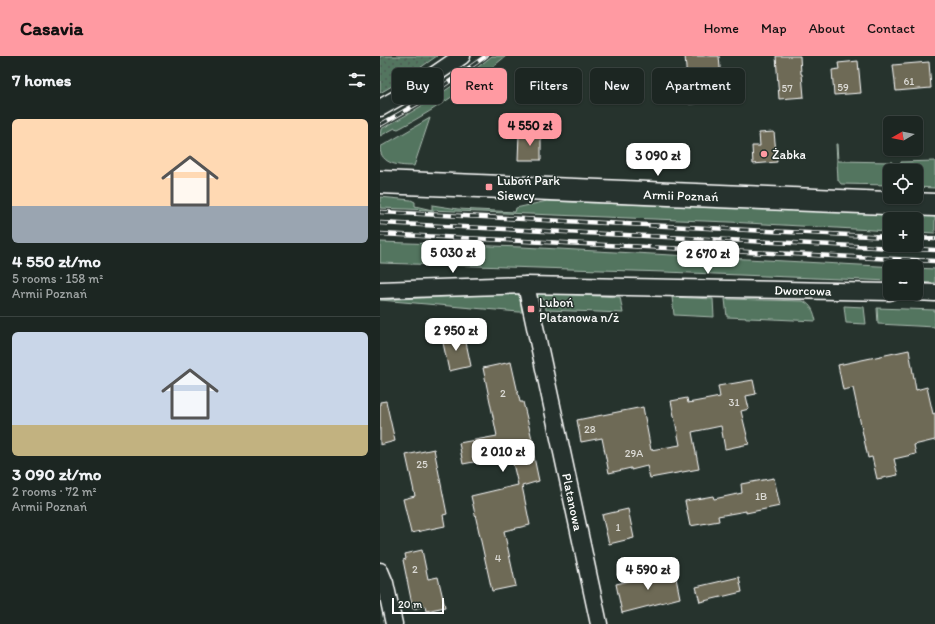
<!DOCTYPE html>
<meta charset="utf-8">
<style>
:root{--surface:#1c2622;--page:#252e2a;--text:#f1f3f6;--muted:#a0a5a5;--line:#3a4340;--accent:#ff9aa2}
body{margin:0;font-family:Itim,sans-serif;background:var(--page);color:var(--text);height:100vh;display:flex;flex-direction:column;font-size:15px;white-space:nowrap}
*{box-sizing:border-box;margin:0}
p{font-size:13px;color:var(--muted)}
.icon{flex:none;width:22px;height:22px;fill:none;stroke:currentColor;stroke-width:2;stroke-linecap:round;stroke-linejoin:round}
.map{position:relative;flex:1;overflow:hidden}
.drawer{display:flex;flex-direction:column;background:var(--surface);width:380px}
.drawer>*{flex:none}
.top-card{position:absolute;left:12px;top:12px;width:380px;height:36px;display:flex;gap:8px}
.needle{width:26px;rotate:261deg}
.controls{position:absolute;left:503px;top:60px;display:grid;gap:8px}
.controls a{display:grid;place-items:center;width:40px;height:40px;border-radius:6px;background:var(--surface);box-shadow:0 1px 3px #0004,0 0 0 1px var(--line);font-size:20px}
.scale{position:absolute;left:12px;bottom:10px;width:52px;box-sizing:border-box;padding-left:4px;border:2px solid #fff;border-top:0;font-size:11px;line-height:14px;white-space:nowrap;color:#fff;-webkit-text-stroke:3px #26332d;paint-order:stroke}
.price{position:absolute;translate:-50% -34px;padding:0 9px;border-radius:8px;background:#fff;color:#222;font-size:13px;line-height:26px;filter:drop-shadow(0 1px 2px #0008)}
.price::after{content:'';position:absolute;left:50%;top:24px;width:12px;height:9px;margin-left:-6px;background:inherit;clip-path:polygon(0 0,100% 0,50% 100%)}
.price.active{background:var(--accent);color:#111}
ul{padding:0;list-style:none}
li{display:grid;align-content:center;gap:8px;height:212px;padding:0 12px}
li+li{border-top:1px solid var(--line)}
li span{display:grid;place-items:center;height:124px;border-radius:6px;color:#555}
li>.icon{margin-inline-start:auto}
span .icon{width:72px;height:72px;fill:#fffc;stroke-width:1}
li b{font-size:17px}
h2{display:flex;justify-content:space-between;align-items:center;height:48px;padding:0 12px;font-size:17px}
.tag{padding:0 14px;border-radius:6px;background:var(--surface);box-shadow:0 1px 3px #0004,0 0 0 1px var(--line);font-size:14px;line-height:36px}
.tag.active{background:var(--accent);color:#111}
header{display:flex;align-items:center;gap:24px;box-sizing:border-box;height:56px;padding:0 20px;background:var(--accent);color:#111}
header strong{font-size:19px}
nav{display:flex;gap:22px;margin-inline-start:auto;font-size:14px}
main{display:flex;flex:1;min-height:0}
.map>svg:first-child{display:block}
.grass{fill:#53755f;stroke:#a9baaf}
.park{fill:url(#park-dots);stroke:#a9baaf}
.building{fill:#6e6a57;stroke:#fff}
.lines{fill:none;stroke-linecap:round;stroke-linejoin:round}
.street-casing{stroke:#fff;stroke-width:19}
.secondary-casing{stroke:#fff;stroke-width:25}
.street{stroke:#26332d;stroke-width:16}
.secondary{stroke:#26332d;stroke-width:22}
.rail-casing{stroke:#fff;stroke-width:4.5}
.rail{stroke:#26332d;stroke-width:3;stroke-dasharray:9;stroke-linecap:butt}
.poi-dot{fill:#ff9aa2;stroke:#26332d;stroke-width:1.5}
.labels{text-anchor:middle;stroke-width:3;stroke-linejoin:round;paint-order:stroke}
.number-label{font-size:11px;fill:#dbdad5}
.poi-label{font-size:13px;fill:#fff;stroke:#26332d;text-anchor:start}
.street-label{font-size:13px;fill:#fff;stroke:#26332d}
</style>
<header>
<strong>Casavia</strong>
<nav><a>Home</a><a>Map</a><a>About</a><a>Contact</a></nav>
</header>
<main>
<section class="drawer">
<h2>7 homes<svg class="icon" aria-label="filters" viewBox="0 0 24 24"><path d="M4 7h16M4 17h16"/><circle cx="9" cy="7" r="2"/><circle cx="15" cy="17" r="2"/></svg></h2>
<ul>
<li><span style="background:linear-gradient(#ffd9b3 70%,#9aa5b1 0)"><svg class="icon" aria-label="home" viewBox="0 0 24 24"><path d="M3 11l9-7 9 7M6 9v11h12V9"/></svg></span><div><b>4 550 zł/mo</b><p>5 rooms · 158 m²</p><p>Armii Poznań</p></div></li>
<li><span style="background:linear-gradient(#c9d6e8 75%,#c2b280 0)"><svg class="icon" aria-label="home" viewBox="0 0 24 24"><path d="M3 11l9-7 9 7M6 9v11h12V9"/></svg></span><div><b>3 090 zł/mo</b><p>2 rooms · 72 m²</p><p>Armii Poznań</p></div></li>
</ul>
</section>
<div class="map">
<svg width="555" height="568" viewBox="0 0 555 568">
<defs>
<pattern id="park-dots" width="8" height="8" patternUnits="userSpaceOnUse"><rect width="8" height="8" fill="#53755f"/><path d="M2 2h.1M6 6h.1" fill="none" stroke="#4f5c54" stroke-width="1.8" stroke-linecap="round"/></pattern>
</defs>
<rect width="100%" height="100%" fill="#26332d"/>
<filter id="ink" filterUnits="userSpaceOnUse"><feTurbulence type="fractalNoise" baseFrequency=".025" numOctaves="2"/><feDisplacementMap in="SourceGraphic" scale="8" xChannelSelector="R" yChannelSelector="G"/><feConvolveMatrix kernelMatrix="1 2 1 2 8 2 1 2 1" color-interpolation-filters="sRGB"/></filter>
<g filter="url(#ink)">
<g class="grass">
<path d="M 112,0 L 126,0 C 93,27 60,51 22,71 L 18,73 L 15,72 L 0,80 L 1,73 C 41,52 77,28 112,0 Z"/>
<path d="M 50,62 L 34,110 C 21,110 0,109 0,91 Z"/>
<path d="M 456,88 L 457,88 L 458,105 L 512,106 L 512,115 L 510,115 L 510,129 L 461,128 L 458,124 Z"/>
<path d="M 555,105 L 555,132 L 536,131 L 536,115 L 520,115 L 521,106 Z"/>
<path d="M 0,141 L 31,144 L 35,146 L 35,150 L 52,154 L 52,149 L 78,153 L 135,156 L 136,152 L 167,145 L 555,160 L 555,177 L 536,176 L 536,163 L 510,163 L 510,175 L 349,166 L 0,152 Z"/>
<path d="M 0,186 L 141,191 L 517,211 L 510,211 L 510,225 L 285,216 L 0,207 Z"/>
<path d="M 536,212 L 555,213 L 555,227 L 536,226 Z"/>
<path d="M 139,237 L 142,256 L 139,256 L 0,244 Z"/>
<path d="M 157,237 L 240,241 L 243,257 L 166,254 L 164,243 L 158,244 Z"/>
<path d="M 292,241 L 333,243 L 334,261 L 294,259 Z"/>
<path d="M 345,243 L 423,245 C 432,249 434,256 436,265 L 347,261 Z"/>
<path d="M 464,250 L 484,251 L 486,268 L 466,267 Z"/>
<path d="M 497,252 L 555,254 L 555,271 L 498,268 Z"/>
</g>
<path class="park" d="M 0,0 L 57,0 L 24,23 L 0,37 Z"/>
<g class="building">
<path d="M 305,0 L 339,0 L 343,46 L 309,48 Z"/>
<path d="M 396,0 L 420,0 L 421,18 L 422,18 L 424,41 L 399,43 Z"/>
<path d="M 478,5 L 481,37 L 454,39 L 452,14 L 459,13 L 458,7 Z"/>
<path d="M 549,6 L 551,32 L 516,35 L 513,9 Z"/>
<path d="M 394,76 L 397,106 L 373,108 L 372,90 L 380,90 L 379,77 Z"/>
<path d="M 139,78 L 161,79 L 161,104 L 138,104 Z"/>
<path d="M 84,277 L 91,310 L 69,315 L 62,282 Z"/>
<path d="M 529,294 L 536,334 L 547,331 L 553,358 L 555,357 L 555,384 L 534,389 L 536,398 L 514,403 L 518,419 L 497,423 L 492,401 L 488,402 L 473,332 L 463,334 L 458,309 Z"/>
<path d="M 131,306 L 140,346 L 143,346 L 153,387 L 151,387 L 159,425 L 142,430 L 150,469 L 124,475 L 136,530 L 112,535 L 91,440 L 138,429 L 131,399 L 83,408 L 79,387 L 117,380 L 103,312 Z"/>
<path d="M 373,324 L 376,338 L 366,340 L 369,353 L 361,355 L 369,388 L 345,393 L 341,370 L 312,376 L 319,413 L 270,422 L 267,410 L 251,414 L 251,412 L 229,417 L 222,382 L 201,386 L 197,364 L 263,351 L 271,394 L 300,389 L 291,345 L 307,342 L 308,347 L 340,341 L 338,330 Z"/>
<path d="M 6,345 L 15,385 L 0,389 L 0,346 Z"/>
<path d="M 54,393 L 67,458 L 63,459 L 65,470 L 31,477 L 23,443 L 35,440 L 26,399 Z"/>
<path d="M 394,422 L 400,450 L 366,457 L 366,455 L 338,460 L 339,465 L 310,470 L 305,445 L 333,440 L 334,443 L 362,437 L 361,428 Z"/>
<path d="M 248,453 L 254,482 L 229,488 L 222,459 Z"/>
<path d="M 42,494 L 48,523 L 58,521 L 65,551 L 46,555 L 45,550 L 33,553 L 23,504 L 26,503 L 25,498 Z"/>
<path d="M 294,512 L 300,542 L 242,557 L 236,528 L 280,518 L 280,516 Z"/>
<path d="M 359,521 L 362,536 L 320,546 L 316,531 Z"/>
</g>
<g class="lines">
<defs>
<g id="street">
<path d="M 0,52 L 35,32 L 82,0"/>
<path d="M 146,229 L 219,568"/>
<path d="M 0,234 L 146,229 L 510,236"/>
<path d="M 536,236 L 555,237"/>
<path d="M 0,515 L 5,527 L 14,568"/>
</g>
<path id="secondary" d="M 0,126 L 555,149"/>
</defs>
<use href="#street" class="street-casing"/>
<use href="#secondary" class="secondary-casing"/>
<use href="#street" class="street"/>
<use href="#secondary" class="secondary"/>
<defs>
<g id="rail">
<path d="M 0,69 L 40,46 L 106,0"/>
<path d="M 0,156 L 510,181"/>
<path d="M 0,167 L 555,194"/>
<path d="M 0,178 L 555,205"/>
<path d="M 536,182 L 555,183"/>
</g>
</defs>
<use href="#rail" class="rail-casing"/>
<use href="#rail" class="rail"/>
</g>
</g>
<g class="poi-dot">
<circle cx="384" cy="98" r="4"/>
<rect x="105" y="127" width="8" height="8" rx="2"/>
<rect x="147" y="249" width="8" height="8" rx="2"/>
</g>
<g class="labels">
<g class="number-label">
<text x="529" y="29">61</text>
<text x="463" y="35">59</text>
<text x="407" y="36">57</text>
<text x="123" y="341">2</text>
<text x="354" y="350">31</text>
<text x="210" y="377">28</text>
<text x="254" y="401">29A</text>
<text x="42" y="412">25</text>
<text x="381" y="444">1B</text>
<text x="238" y="475">1</text>
<text x="118" y="506">4</text>
<text x="35" y="517">2</text>
</g>
<g class="poi-label">
<text x="392" y="103">Żabka</text>
<text x="117" y="129">Luboń Park<tspan x="117" dy="15">Siewcy</tspan></text>
<text x="159" y="251">Luboń<tspan x="159" dy="15">Platanowa n/ż</tspan></text>
</g>
<g class="street-label">
<text transform="translate(301 139) rotate(2)" y="5">Armii Poznań</text>
<text transform="translate(423 234) rotate(1)" y="5">Dworcowa</text>
<text transform="translate(193 446) rotate(78)" y="5">Platanowa</text>
</g>
</g>
</svg>
<div class="controls">
<a><svg class="needle" viewBox="-14 -14 28 28"><path d="M0-13l5 13h-10z" fill="#e53935"/><path d="M0 13l5-13h-10z" fill="#a0a5a5"/></svg></a>
<a><svg class="icon" aria-label="locate" viewBox="0 0 24 24"><circle cx="12" cy="12" r="6"/><path d="M12 2v4M12 18v4M2 12h4M18 12h4"/></svg></a>
<a>+</a>
<a>−</a>
</div>
<div class="scale">20 m</div>
<b class="price active" style="left:150px;top:91px">4 550 zł</b>
<b class="price" style="left:278px;top:121px">3 090 zł</b>
<b class="price" style="left:73px;top:218px">5 030 zł</b>
<b class="price" style="left:328px;top:219px">2 670 zł</b>
<b class="price" style="left:76px;top:296px">2 950 zł</b>
<b class="price" style="left:123px;top:417px">2 010 zł</b>
<b class="price" style="left:268px;top:535px">4 590 zł</b>
<div class="top-card">
<a class="tag">Buy</a>
<a class="tag active">Rent</a>
<a class="tag">Filters</a>
<a class="tag">New</a>
<a class="tag">Apartment</a>
</div>
</div>
</main>
